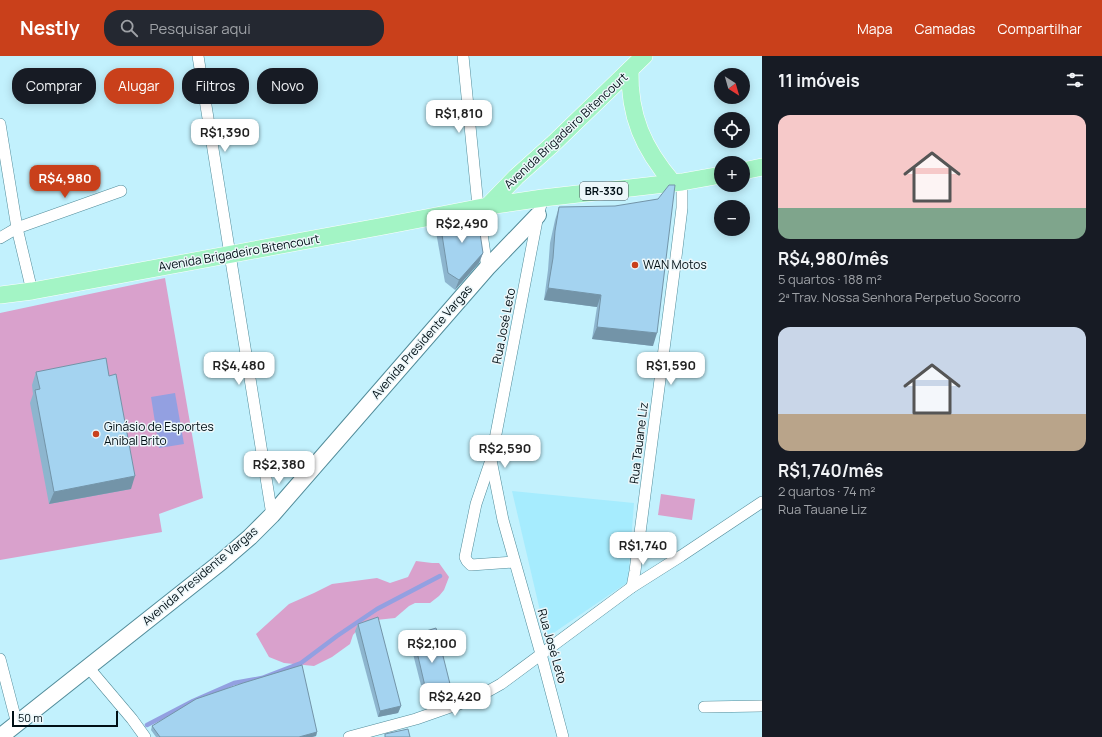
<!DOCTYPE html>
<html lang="pt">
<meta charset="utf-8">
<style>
:root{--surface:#171b24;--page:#242831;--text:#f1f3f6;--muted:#9ea1a6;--accent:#c9401b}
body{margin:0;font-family:Manrope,sans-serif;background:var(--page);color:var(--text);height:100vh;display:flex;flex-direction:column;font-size:15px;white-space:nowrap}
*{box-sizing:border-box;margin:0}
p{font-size:13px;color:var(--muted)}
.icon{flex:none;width:22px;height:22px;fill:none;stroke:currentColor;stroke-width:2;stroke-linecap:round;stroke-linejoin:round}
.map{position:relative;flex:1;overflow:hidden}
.drawer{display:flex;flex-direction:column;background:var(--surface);width:340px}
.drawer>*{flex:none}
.banner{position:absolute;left:12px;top:12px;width:380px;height:36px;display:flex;gap:8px}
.needle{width:26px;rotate:143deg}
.tools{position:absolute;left:714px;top:12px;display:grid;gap:8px}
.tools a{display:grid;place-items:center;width:36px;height:36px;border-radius:50%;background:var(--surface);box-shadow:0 2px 10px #0003;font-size:20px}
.scale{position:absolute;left:12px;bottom:10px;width:106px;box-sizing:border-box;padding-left:4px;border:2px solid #000f15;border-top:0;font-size:11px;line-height:14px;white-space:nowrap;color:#000f15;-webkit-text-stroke:3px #ecf7fa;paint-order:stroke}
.price{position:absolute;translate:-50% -34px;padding:0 9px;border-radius:8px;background:#fff;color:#222;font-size:13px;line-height:26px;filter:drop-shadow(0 1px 2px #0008)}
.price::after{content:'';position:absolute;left:50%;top:24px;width:12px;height:9px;margin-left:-6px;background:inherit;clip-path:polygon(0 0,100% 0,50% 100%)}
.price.on{background:var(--accent);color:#fff}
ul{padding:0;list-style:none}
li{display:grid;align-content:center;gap:8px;height:212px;padding:0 16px}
li span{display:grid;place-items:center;height:124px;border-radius:12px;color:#555}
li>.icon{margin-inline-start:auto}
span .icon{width:72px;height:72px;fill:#fffc;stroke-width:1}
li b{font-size:17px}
h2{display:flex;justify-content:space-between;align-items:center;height:48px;padding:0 16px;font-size:17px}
.pill{padding:0 14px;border-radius:16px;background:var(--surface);box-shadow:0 2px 10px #0003;font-size:14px;line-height:36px}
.pill.on{background:var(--accent);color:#fff}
header{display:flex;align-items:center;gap:24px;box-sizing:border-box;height:56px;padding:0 20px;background:var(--accent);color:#fff}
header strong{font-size:19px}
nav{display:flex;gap:22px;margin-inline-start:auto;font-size:14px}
.search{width:280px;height:36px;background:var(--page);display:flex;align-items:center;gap:10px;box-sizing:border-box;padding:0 14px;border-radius:16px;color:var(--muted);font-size:15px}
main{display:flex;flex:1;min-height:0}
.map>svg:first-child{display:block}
.built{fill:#a6ecfe}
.green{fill:#d9a1cc}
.water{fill:#93a0e1}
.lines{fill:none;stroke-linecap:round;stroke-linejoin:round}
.stream{stroke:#93a0e1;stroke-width:4.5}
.street-casing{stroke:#528c9a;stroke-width:12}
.secondary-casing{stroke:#528c9a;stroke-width:18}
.primary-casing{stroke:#fff;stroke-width:18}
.street{stroke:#fff;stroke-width:11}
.secondary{stroke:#fff;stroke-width:16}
.primary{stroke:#a3f4c5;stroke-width:17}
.wall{fill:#8db5ce}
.shaded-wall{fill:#7394a8}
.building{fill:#a4d3f0;stroke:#7394a8}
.poi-dot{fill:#c9401b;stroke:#ecf7fa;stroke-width:1.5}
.labels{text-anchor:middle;stroke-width:3;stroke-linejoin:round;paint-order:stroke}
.shield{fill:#ecf7fa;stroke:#47555a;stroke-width:1}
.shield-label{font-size:11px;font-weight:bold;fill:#000f15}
.street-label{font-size:12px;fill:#000f15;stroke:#ecf7fa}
.poi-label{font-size:12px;fill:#000f15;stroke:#ecf7fa;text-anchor:start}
</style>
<header>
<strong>Nestly</strong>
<div class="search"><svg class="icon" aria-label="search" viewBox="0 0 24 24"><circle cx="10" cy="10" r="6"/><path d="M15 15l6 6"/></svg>Pesquisar aqui</div>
<nav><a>Mapa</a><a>Camadas</a><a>Compartilhar</a></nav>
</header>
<main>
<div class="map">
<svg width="762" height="681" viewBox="0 0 762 681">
<rect width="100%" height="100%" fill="#c2f1fd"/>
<path class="built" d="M 512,435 L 634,447 L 628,526 L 549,580 L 545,576 Z"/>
<g class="green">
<path d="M 165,222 L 203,442 L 159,458 L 162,476 L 0,504 L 0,257 Z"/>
<path d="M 661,438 L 695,443 L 692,464 L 658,459 Z"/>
<path d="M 416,505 L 432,507 L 439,507 L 449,521 L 444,534 L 439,540 L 430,547 L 415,547 L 409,550 L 395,562 L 376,564 L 361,570 L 353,579 L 350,588 L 332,601 L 314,610 L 284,607 L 269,601 L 256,578 L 289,548 L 314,537 L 332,528 L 377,522 L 390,527 L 408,521 Z"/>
</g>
<path class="water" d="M 175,337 L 184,388 L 159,392 L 151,341 Z"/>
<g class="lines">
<path class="stream" d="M 147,669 L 193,645 L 234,627 L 262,622 L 301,607 L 337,580 L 377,553 L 440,520"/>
<defs>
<g id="street">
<path d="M 198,0 L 272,459"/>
<path d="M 463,0 L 478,150 L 487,212"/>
<path d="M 0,68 L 17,172 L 32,235"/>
<path d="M 543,142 L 538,159 L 491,404 L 503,464 L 541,598 L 563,681"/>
<path d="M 0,182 L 17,172 L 121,135"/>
<path d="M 491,404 L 476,448 L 465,501 L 467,505 L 471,509 L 514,506"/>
<path d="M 632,531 L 635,515 L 675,209 L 682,152 L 682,126"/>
<path d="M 0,603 L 17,668"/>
<path d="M 88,611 L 132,663 L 145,681"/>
<path d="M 704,651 L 762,650"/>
<path d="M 349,681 L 416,663 L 476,642 L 501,628 L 632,531 L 681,500 L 762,446"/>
</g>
<path id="secondary" d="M 0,681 L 221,506 L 250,481 L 272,459 L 487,212 L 538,159"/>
<g id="primary">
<path d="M 630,14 C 629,60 643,92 673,127"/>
<path d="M 743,115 L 762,111"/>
<path d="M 488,150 L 516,121 L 554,87 L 644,0"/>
<path d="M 0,239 L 32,235 L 384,170 L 488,150 L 543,142 L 682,126 L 721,119"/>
</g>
</defs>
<use href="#street" class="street-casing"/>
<use href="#secondary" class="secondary-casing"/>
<use href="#primary" class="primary-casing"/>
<use href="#street" class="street"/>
<use href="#secondary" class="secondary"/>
<use href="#primary" class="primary"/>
</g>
<g class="wall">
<path d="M 559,151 L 653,290 L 592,283 L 597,251 L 544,244 L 548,214 L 550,187 L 555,164 Z"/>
<path d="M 440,166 L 483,197 L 479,207 L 455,234 L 445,226 L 436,176 Z"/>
<path d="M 36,316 L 131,433 L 49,448 L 30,347 L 33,338 L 32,329 Z"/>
<path d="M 358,568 L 401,650 L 398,657 L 378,661 L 355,575 Z"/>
<path d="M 413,579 L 452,636 L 450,643 L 426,649 L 410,586 Z"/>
<path d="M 152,670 L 317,676 L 316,680 L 312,681 L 156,681 L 151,674 Z"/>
</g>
<g class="shaded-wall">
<path d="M 483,197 L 479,207 L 455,234 L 459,224 Z"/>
<path d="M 548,232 L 601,239 L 597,251 L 544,244 Z"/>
<path d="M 597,271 L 657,277 L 653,290 L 592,283 Z"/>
<path d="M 135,420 L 131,433 L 49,448 L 54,436 Z"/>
<path d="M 452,636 L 450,643 L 426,649 L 428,643 Z"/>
<path d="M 401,650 L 398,657 L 378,661 L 380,655 Z"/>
<path d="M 317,676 L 316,680 L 312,681 L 299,681 Z"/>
</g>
<g class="building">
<path d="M 669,129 L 675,129 L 657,277 L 597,271 L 601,239 L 548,232 L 553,202 L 555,175 L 559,151 L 615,150 L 658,143 Z"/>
<path d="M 477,157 L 483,197 L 459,224 L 448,217 L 440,166 Z"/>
<path d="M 106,302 L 109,320 L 116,318 L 135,420 L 54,436 L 35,334 L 40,333 L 36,316 Z"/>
<path d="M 378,561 L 401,650 L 380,655 L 358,568 Z"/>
<path d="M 436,572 L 452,636 L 428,643 L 413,579 Z"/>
<path d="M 302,609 L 317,676 L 299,681 L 160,681 L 152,670 L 196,643 L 243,627 Z"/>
<path d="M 408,673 L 410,681 L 385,681 L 385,678 Z"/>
</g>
<g class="poi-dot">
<circle cx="635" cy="209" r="4"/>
<circle cx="96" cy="378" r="4"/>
</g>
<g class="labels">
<rect class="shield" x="580" y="126" width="48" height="18" rx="3"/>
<g class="shield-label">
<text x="604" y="139">BR-330</text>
</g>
<g class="street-label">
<text transform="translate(566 75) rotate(-43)" y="4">Avenida Brigadeiro Bitencourt</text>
<text transform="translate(239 197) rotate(-10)" y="4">Avenida Brigadeiro Bitencourt</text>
<text transform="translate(504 270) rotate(-79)" y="4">Rua José Leto</text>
<text transform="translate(422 286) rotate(-49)" y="4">Avenida Presidente Vargas</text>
<text transform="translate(639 387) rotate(-83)" y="4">Rua Tauane Liz</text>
<text transform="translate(200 520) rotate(-40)" y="4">Avenida Presidente Vargas</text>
<text transform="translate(552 590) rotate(74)" y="4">Rua José Leto</text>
</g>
<g class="poi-label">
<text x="643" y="213">WAN Motos</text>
<text x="104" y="375">Ginásio de Esportes<tspan x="104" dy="14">Anibal Brito</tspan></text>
</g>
</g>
</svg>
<div class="tools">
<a><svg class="needle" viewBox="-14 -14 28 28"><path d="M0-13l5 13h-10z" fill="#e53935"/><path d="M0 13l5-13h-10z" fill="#9ea1a6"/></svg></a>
<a><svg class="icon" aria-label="locate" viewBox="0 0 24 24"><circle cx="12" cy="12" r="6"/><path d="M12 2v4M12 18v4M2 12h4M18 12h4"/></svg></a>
<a>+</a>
<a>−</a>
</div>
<div class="scale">50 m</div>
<b class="price" style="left:459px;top:78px">R$1,810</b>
<b class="price" style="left:225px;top:97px">R$1,390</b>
<b class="price on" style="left:65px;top:143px">R$4,980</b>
<b class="price" style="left:462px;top:188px">R$2,490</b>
<b class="price" style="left:239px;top:330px">R$4,480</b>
<b class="price" style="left:671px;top:330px">R$1,590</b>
<b class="price" style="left:505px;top:413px">R$2,590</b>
<b class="price" style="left:279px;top:429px">R$2,380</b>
<b class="price" style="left:643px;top:510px">R$1,740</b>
<b class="price" style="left:432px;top:608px">R$2,100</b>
<b class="price" style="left:455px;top:661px">R$2,420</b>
<div class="banner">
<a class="pill">Comprar</a>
<a class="pill on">Alugar</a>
<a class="pill">Filtros</a>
<a class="pill">Novo</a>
</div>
</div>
<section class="drawer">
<h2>11 imóveis<svg class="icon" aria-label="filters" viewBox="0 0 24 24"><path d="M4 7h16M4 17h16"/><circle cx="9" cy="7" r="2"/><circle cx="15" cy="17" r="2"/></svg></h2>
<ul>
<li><span style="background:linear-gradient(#f6c9c9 75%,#7fa58c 0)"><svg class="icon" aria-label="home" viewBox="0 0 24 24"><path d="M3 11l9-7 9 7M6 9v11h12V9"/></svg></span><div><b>R$4,980/mês</b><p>5 quartos · 188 m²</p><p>2ª Trav. Nossa Senhora Perpetuo Socorro</p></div></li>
<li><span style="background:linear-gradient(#c9d6e8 70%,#b9a48a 0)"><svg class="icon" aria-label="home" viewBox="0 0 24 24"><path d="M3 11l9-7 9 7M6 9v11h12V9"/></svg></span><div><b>R$1,740/mês</b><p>2 quartos · 74 m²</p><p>Rua Tauane Liz</p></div></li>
</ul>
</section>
</main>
